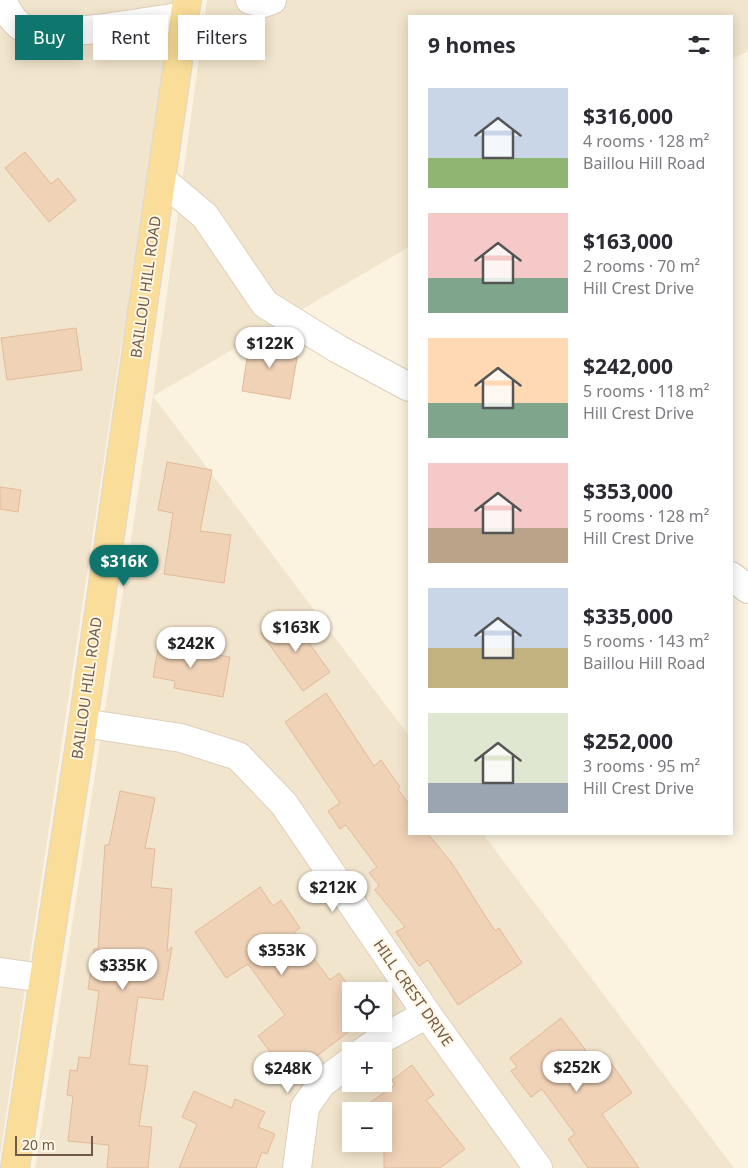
<!DOCTYPE html>
<meta charset="utf-8">
<style>
:root{--surface:#fff;--page:#f2f2f3;--text:#2b2b33;--muted:#7c7c81;--accent:#0f766e}
body{margin:0;font-family:"Noto Sans",sans-serif;background:var(--page);color:var(--text);height:100vh;display:flex;flex-direction:column;font-size:19px;white-space:nowrap}
*{box-sizing:border-box;margin:0}
p{font-size:16px;color:var(--muted)}
.icon{flex:none;width:28px;height:28px;fill:none;stroke:currentColor;stroke-width:2;stroke-linecap:round;stroke-linejoin:round}
.map{position:relative;flex:1;overflow:hidden}
.sheet{position:absolute;left:408px;top:15px;width:325px;height:820px;display:flex;flex-direction:column;background:var(--surface);border-radius:0px;box-shadow:0 2px 12px #0003}
.sheet>*{flex:none}
.banner{position:absolute;left:15px;top:15px;width:318px;height:45px;display:flex;gap:10px}
.controls{position:absolute;left:342px;top:982px;display:grid;gap:10px}
.controls a{display:grid;place-items:center;width:50px;height:50px;border-radius:0px;background:var(--surface);box-shadow:0 2px 12px #0003;font-size:25px}
.scale{position:absolute;left:15px;bottom:12px;width:78px;box-sizing:border-box;padding-left:5px;border:2px solid #705948;border-top:0;font-size:14px;line-height:18px;white-space:nowrap;color:#705948;-webkit-text-stroke:4px #fff6e4;paint-order:stroke}
.price{position:absolute;translate:-50% -42px;padding:0 11px;border-radius:18px;background:#fff;color:#222;font-size:16px;line-height:32px;filter:drop-shadow(0 1px 2px #0008)}
.price::after{content:'';position:absolute;left:50%;top:30px;width:15px;height:11px;margin-left:-8px;background:inherit;clip-path:polygon(0 0,100% 0,50% 100%)}
.price.active{background:var(--accent);color:#fff}
ul{padding:0;list-style:none}
li{display:flex;align-items:center;gap:15px;height:125px;padding:0 20px}
li span{display:grid;place-items:center;flex:none;width:140px;height:100px;border-radius:0px;color:#555}
li>.icon{margin-inline-start:auto}
span .icon{width:60px;height:60px;fill:#fffc;stroke-width:1}
li b{font-size:21px}
h2{display:flex;justify-content:space-between;align-items:center;height:60px;padding:0 20px;font-size:21px}
.tag{padding:0 18px;border-radius:0px;background:var(--surface);box-shadow:0 2px 12px #0003;font-size:18px;line-height:45px}
.tag.active{background:var(--accent);color:#fff}
.map>svg:first-child{display:block}
.residential{fill:#f2e5cd;fill-rule:evenodd}
.building{fill:#f0d2b7;stroke:#e2ba98}
.lines{fill:none;stroke-linecap:round;stroke-linejoin:round}
.minor-casing{stroke:#decfbb;stroke-width:30}
.major-casing{stroke:#ddd7d3;stroke-width:30}
.minor{stroke:#fff;stroke-width:28}
.major{stroke:#f9dd98;stroke-width:28}
.labels{text-anchor:middle;stroke-width:4;stroke-linejoin:round;paint-order:stroke}
.street-label{font-size:15px;fill:#705948;stroke:#fff6e4}
</style>
<div class="map">
<svg width="748" height="1168" viewBox="0 0 748 1168">
<rect width="100%" height="100%" fill="#fbf2df"/>
<g class="residential">
<path d="M 0,0 L 182,0 L 161,179 L 121,346 L 0,1156 Z"/>
<path d="M 207,0 L 748,0 L 748,51 L 731,60 L 731,16 L 409,16 L 409,247 L 153,396 Z"/>
<path d="M 153,396 L 409,736 L 409,834 L 483,834 L 734,1168 L 35,1168 ZM 351,991 L 384,991 L 384,1024 L 351,1024 ZM 351,1051 L 384,1051 L 384,1084 L 351,1084 ZM 351,1111 L 384,1111 L 384,1144 L 351,1144 Z"/>
</g>
<g class="building">
<path d="M 25,152 L 51,184 L 58,178 L 76,200 L 49,222 L 5,168 Z"/>
<path d="M 76,328 L 82,370 L 7,380 L 1,338 Z"/>
<path d="M 250,339 L 299,346 L 290,399 L 242,391 Z"/>
<path d="M 167,462 L 212,470 L 200,531 L 231,535 L 224,583 L 164,574 L 173,513 L 158,510 Z"/>
<path d="M 0,487 L 21,490 L 18,512 L 0,509 Z"/>
<path d="M 288,614 L 330,672 L 303,691 L 261,633 Z"/>
<path d="M 160,638 L 185,643 L 184,649 L 230,657 L 223,697 L 174,688 L 175,681 L 153,677 Z"/>
<path d="M 326,693 L 374,766 L 381,760 L 400,787 L 398,789 L 409,804 L 409,834 L 428,834 L 451,862 L 495,931 L 499,928 L 522,963 L 458,1005 L 428,960 L 419,966 L 396,932 L 405,927 L 375,890 L 379,885 L 369,873 L 377,867 L 346,825 L 340,829 L 328,811 L 340,803 L 285,722 Z"/>
<path d="M 120,791 L 155,798 L 145,848 L 155,849 L 151,887 L 172,889 L 167,951 L 172,947 L 163,1000 L 138,997 L 129,1064 L 148,1066 L 139,1126 L 152,1127 L 148,1168 L 107,1168 L 109,1145 L 68,1141 L 73,1096 L 67,1095 L 70,1070 L 77,1071 L 79,1057 L 90,1058 L 99,991 L 88,989 L 94,949 L 98,949 L 105,845 L 109,845 Z"/>
<path d="M 260,887 L 273,906 L 281,900 L 300,928 L 294,932 L 330,980 L 339,973 L 353,991 L 351,991 L 351,1024 L 359,1024 L 314,1058 L 305,1053 L 284,1070 L 258,1036 L 285,1015 L 248,964 L 226,978 L 195,932 Z"/>
<path d="M 561,1018 L 594,1061 L 604,1053 L 632,1093 L 602,1114 L 639,1168 L 588,1168 L 568,1139 L 575,1134 L 542,1089 L 531,1097 L 511,1071 L 517,1067 L 510,1058 Z"/>
<path d="M 412,1065 L 434,1095 L 426,1100 L 465,1149 L 440,1168 L 384,1168 L 384,1111 L 358,1111 L 395,1085 L 392,1080 Z"/>
<path d="M 194,1091 L 232,1108 L 235,1099 L 265,1112 L 258,1127 L 275,1134 L 267,1154 L 262,1152 L 256,1168 L 179,1168 L 197,1124 L 182,1117 Z"/>
</g>
<g class="lines">
<defs>
<g id="minor">
<path d="M 2,0 C 7,11 15,25 26,29 C 58,39 148,21 185,16"/>
<path d="M 250,0 L 264,3 L 272,0"/>
<path d="M 161,179 L 205,216 L 265,304 L 338,349 L 409,387"/>
<path d="M 731,576 L 748,589"/>
<path d="M 83,723 L 181,738 L 238,756 L 284,804 L 427,1014 L 538,1168"/>
<path d="M 0,972 L 44,978"/>
<path d="M 364,1051 L 380,1040 L 427,1014"/>
<path d="M 297,1168 L 305,1107 L 322,1083 L 351,1061"/>
</g>
<path id="major" d="M 15,1168 L 83,723 L 187,0"/>
</defs>
<use href="#minor" class="minor-casing"/>
<use href="#major" class="major-casing"/>
<use href="#minor" class="minor"/>
<use href="#major" class="major"/>
</g>
<g class="labels">
<g class="street-label">
<text transform="translate(146 287) rotate(-82)" y="5">BAILLOU HILL ROAD</text>
<text transform="translate(87 688) rotate(-82)" y="5">BAILLOU HILL ROAD</text>
<text transform="translate(413 993) rotate(55)" y="5">HILL CREST DRIVE</text>
</g>
</g>
</svg>
<div class="controls">
<a><svg class="icon" aria-label="locate" viewBox="0 0 24 24"><circle cx="12" cy="12" r="6"/><path d="M12 2v4M12 18v4M2 12h4M18 12h4"/></svg></a>
<a>+</a>
<a>−</a>
</div>
<div class="scale">20 m</div>
<b class="price" style="left:270px;top:369px">$122K</b>
<b class="price active" style="left:124px;top:587px">$316K</b>
<b class="price" style="left:296px;top:653px">$163K</b>
<b class="price" style="left:191px;top:669px">$242K</b>
<b class="price" style="left:333px;top:913px">$212K</b>
<b class="price" style="left:282px;top:976px">$353K</b>
<b class="price" style="left:123px;top:991px">$335K</b>
<b class="price" style="left:577px;top:1093px">$252K</b>
<b class="price" style="left:288px;top:1094px">$248K</b>
<div class="banner">
<a class="tag active">Buy</a>
<a class="tag">Rent</a>
<a class="tag">Filters</a>
</div>
<section class="sheet">
<h2>9 homes<svg class="icon" aria-label="filters" viewBox="0 0 24 24"><path d="M4 7h16M4 17h16"/><circle cx="9" cy="7" r="2"/><circle cx="15" cy="17" r="2"/></svg></h2>
<ul>
<li><span style="background:linear-gradient(#c9d6e8 70%,#8fb573 0)"><svg class="icon" aria-label="home" viewBox="0 0 24 24"><path d="M3 11l9-7 9 7M6 9v11h12V9"/></svg></span><div><b>$316,000</b><p>4 rooms · 128 m²</p><p>Baillou Hill Road</p></div></li>
<li><span style="background:linear-gradient(#f6c9c9 65%,#7fa58c 0)"><svg class="icon" aria-label="home" viewBox="0 0 24 24"><path d="M3 11l9-7 9 7M6 9v11h12V9"/></svg></span><div><b>$163,000</b><p>2 rooms · 70 m²</p><p>Hill Crest Drive</p></div></li>
<li><span style="background:linear-gradient(#ffd9b3 65%,#7fa58c 0)"><svg class="icon" aria-label="home" viewBox="0 0 24 24"><path d="M3 11l9-7 9 7M6 9v11h12V9"/></svg></span><div><b>$242,000</b><p>5 rooms · 118 m²</p><p>Hill Crest Drive</p></div></li>
<li><span style="background:linear-gradient(#f6c9c9 65%,#b9a48a 0)"><svg class="icon" aria-label="home" viewBox="0 0 24 24"><path d="M3 11l9-7 9 7M6 9v11h12V9"/></svg></span><div><b>$353,000</b><p>5 rooms · 128 m²</p><p>Hill Crest Drive</p></div></li>
<li><span style="background:linear-gradient(#c9d6e8 60%,#c2b280 0)"><svg class="icon" aria-label="home" viewBox="0 0 24 24"><path d="M3 11l9-7 9 7M6 9v11h12V9"/></svg></span><div><b>$335,000</b><p>5 rooms · 143 m²</p><p>Baillou Hill Road</p></div></li>
<li><span style="background:linear-gradient(#dfe7d0 70%,#9aa5b1 0)"><svg class="icon" aria-label="home" viewBox="0 0 24 24"><path d="M3 11l9-7 9 7M6 9v11h12V9"/></svg></span><div><b>$252,000</b><p>3 rooms · 95 m²</p><p>Hill Crest Drive</p></div></li>
</ul>
</section>
</div>
